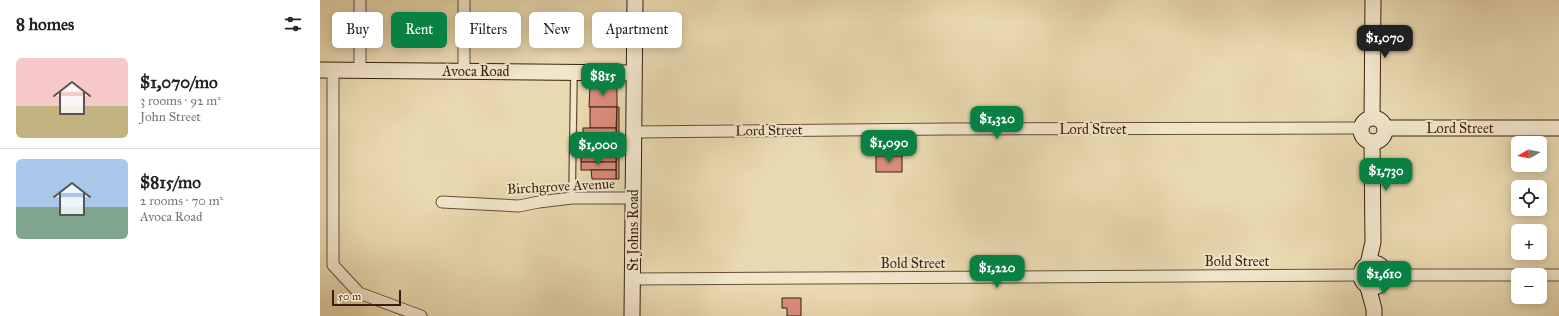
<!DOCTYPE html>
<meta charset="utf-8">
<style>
:root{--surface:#fff;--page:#f2f2f2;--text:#222;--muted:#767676;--line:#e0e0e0;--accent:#0b8043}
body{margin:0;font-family:"IM FELL Great Primer",serif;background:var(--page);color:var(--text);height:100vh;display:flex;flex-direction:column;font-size:15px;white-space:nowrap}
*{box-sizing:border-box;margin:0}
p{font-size:13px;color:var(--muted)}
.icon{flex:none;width:22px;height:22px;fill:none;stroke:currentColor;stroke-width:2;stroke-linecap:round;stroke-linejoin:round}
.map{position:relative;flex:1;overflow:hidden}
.panel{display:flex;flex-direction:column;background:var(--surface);width:320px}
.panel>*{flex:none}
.top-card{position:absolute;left:12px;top:12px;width:380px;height:36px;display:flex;gap:8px}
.needle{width:26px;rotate:261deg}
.fabs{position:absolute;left:1191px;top:136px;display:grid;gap:8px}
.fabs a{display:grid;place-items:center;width:36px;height:36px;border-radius:6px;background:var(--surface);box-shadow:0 2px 10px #0003;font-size:20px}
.scale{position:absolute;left:12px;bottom:10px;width:69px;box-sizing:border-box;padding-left:4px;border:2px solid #391f0f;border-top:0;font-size:11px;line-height:14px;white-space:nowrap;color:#391f0f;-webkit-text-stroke:3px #f1e6cc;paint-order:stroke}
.price{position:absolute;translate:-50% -34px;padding:0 9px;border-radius:8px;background:var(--accent);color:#fff;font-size:13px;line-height:26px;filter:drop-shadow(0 1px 2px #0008)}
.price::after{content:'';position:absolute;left:50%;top:24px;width:12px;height:9px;margin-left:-6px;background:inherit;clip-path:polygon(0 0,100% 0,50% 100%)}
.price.on{background:#222;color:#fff}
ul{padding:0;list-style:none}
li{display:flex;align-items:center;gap:12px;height:100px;padding:0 16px}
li+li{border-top:1px solid var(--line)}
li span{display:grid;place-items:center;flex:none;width:112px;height:80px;border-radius:6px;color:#555}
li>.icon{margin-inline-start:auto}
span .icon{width:48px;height:48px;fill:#fffc;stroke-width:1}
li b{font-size:17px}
h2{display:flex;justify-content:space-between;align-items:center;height:48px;padding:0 16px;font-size:17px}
.tag{padding:0 14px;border-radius:6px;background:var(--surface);box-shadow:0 2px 10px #0003;font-size:14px;line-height:36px}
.tag.on{background:var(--accent);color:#fff}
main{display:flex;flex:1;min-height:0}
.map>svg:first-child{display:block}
.building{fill:#db8d7c;stroke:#391f0f}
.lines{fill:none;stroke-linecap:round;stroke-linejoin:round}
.lane-casing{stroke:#654e37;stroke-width:8}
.street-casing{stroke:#654e37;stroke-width:13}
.secondary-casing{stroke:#391f0f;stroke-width:17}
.lane{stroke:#f1e6cc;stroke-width:5.5}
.street{stroke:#f1e6cc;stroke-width:11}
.secondary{stroke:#f1e6cc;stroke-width:15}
.labels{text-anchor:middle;stroke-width:4;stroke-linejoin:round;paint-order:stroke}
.street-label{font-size:14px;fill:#391f0f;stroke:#f1e6cc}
</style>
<main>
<section class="panel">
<h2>8 homes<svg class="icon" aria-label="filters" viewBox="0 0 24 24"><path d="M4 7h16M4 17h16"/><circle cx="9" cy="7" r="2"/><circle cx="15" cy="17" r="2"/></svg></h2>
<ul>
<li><span style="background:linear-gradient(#f6c9c9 60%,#c2b280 0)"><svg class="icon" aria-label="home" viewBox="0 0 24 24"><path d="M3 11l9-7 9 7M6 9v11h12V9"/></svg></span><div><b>$1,070/mo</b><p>3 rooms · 92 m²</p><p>John Street</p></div></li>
<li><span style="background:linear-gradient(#a9c7e8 60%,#7fa58c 0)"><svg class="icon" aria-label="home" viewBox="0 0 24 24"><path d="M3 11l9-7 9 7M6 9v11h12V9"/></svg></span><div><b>$815/mo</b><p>2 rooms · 70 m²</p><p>Avoca Road</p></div></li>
</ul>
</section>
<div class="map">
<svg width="1239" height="316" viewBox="0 0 1239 316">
<rect width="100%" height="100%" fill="#e9d9b0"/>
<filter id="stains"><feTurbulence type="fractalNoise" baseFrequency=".005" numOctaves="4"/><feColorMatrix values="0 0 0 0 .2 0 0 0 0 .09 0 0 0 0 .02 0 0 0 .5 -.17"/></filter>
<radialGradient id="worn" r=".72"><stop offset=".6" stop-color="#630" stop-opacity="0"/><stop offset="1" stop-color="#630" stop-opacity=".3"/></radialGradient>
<g class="building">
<path d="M 270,86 L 293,86 L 297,90 L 297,107 L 269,107 Z"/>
<path d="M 270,107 L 297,107 L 296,128 L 270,128 Z"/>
<path d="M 297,107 L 299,107 L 299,179 L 296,179 Z"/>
<rect x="263" y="128" width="33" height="9"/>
<path d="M 263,137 L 296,137 L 296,146 L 257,145 L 257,138 Z"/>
<path d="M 263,145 L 296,146 L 296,154 L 257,153 L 257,151 L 263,150 Z"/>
<path d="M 261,153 L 296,154 L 296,162 L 261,162 Z"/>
<rect x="556" y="156" width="26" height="16"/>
<rect x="261" y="162" width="35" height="8"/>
<path d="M 271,170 L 296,170 L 296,179 L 272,179 Z"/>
<path d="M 462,298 L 481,298 L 481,316 L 467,316 L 467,308 L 462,308 Z"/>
</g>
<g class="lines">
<defs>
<path id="lane" d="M 252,198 L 254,72"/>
<g id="street">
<path d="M 13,70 L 13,265 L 39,293 L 101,316"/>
<path d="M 40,71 L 40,0"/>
<path d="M 144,71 L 144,0"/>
<path d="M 313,132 L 628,129 L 1041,128"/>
<path d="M 122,202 L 199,206 L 219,202 L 252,198 L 313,198"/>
<path d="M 1066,275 L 1198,275"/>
<path d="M 1220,275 L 1239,275"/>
<path d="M 313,279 L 1041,275"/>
</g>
<g id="secondary">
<path d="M 0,70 L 313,73"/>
<circle cx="1053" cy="130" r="12"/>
<path d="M 1052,118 L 1053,0"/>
<path d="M 1065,128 L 1239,128"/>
<circle cx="1053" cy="275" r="12"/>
<path d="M 1048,264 L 1053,242 L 1052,142"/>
<path d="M 1048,287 L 1054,309 L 1054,316"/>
<path d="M 312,316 L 315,0"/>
</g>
</defs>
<use href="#lane" class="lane-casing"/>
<use href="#street" class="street-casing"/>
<use href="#secondary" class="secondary-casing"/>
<use href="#lane" class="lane"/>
<use href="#street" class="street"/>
<use href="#secondary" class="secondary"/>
</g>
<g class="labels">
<g class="street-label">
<text x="156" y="76">Avoca Road</text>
<text x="1140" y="133">Lord Street</text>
<text x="773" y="134">Lord Street</text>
<text transform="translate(449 130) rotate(-1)" y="5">Lord Street</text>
<text transform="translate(241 186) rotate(-3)" y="5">Birchgrove Avenue</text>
<text transform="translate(313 230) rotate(-90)" y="5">St Johns Road</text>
<text x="917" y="266">Bold Street</text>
<text x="593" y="268">Bold Street</text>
</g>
</g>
<rect width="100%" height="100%" filter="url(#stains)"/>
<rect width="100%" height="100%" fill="url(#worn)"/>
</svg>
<div class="fabs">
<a><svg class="needle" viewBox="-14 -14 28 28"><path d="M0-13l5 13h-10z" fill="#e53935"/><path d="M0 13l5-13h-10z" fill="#767676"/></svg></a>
<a><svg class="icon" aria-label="locate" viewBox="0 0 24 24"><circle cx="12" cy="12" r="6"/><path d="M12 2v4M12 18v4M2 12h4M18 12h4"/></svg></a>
<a>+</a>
<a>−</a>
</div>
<div class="scale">50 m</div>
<b class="price on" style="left:1065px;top:59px">$1,070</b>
<b class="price" style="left:283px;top:97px">$815</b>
<b class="price" style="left:677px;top:140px">$1,320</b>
<b class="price" style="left:569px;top:164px">$1,090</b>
<b class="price" style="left:278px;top:166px">$1,000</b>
<b class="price" style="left:1066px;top:192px">$1,730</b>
<b class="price" style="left:677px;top:289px">$1,220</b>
<b class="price" style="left:1064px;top:295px">$1,610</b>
<div class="top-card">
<a class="tag">Buy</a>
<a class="tag on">Rent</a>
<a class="tag">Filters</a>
<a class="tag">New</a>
<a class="tag">Apartment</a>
</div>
</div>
</main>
